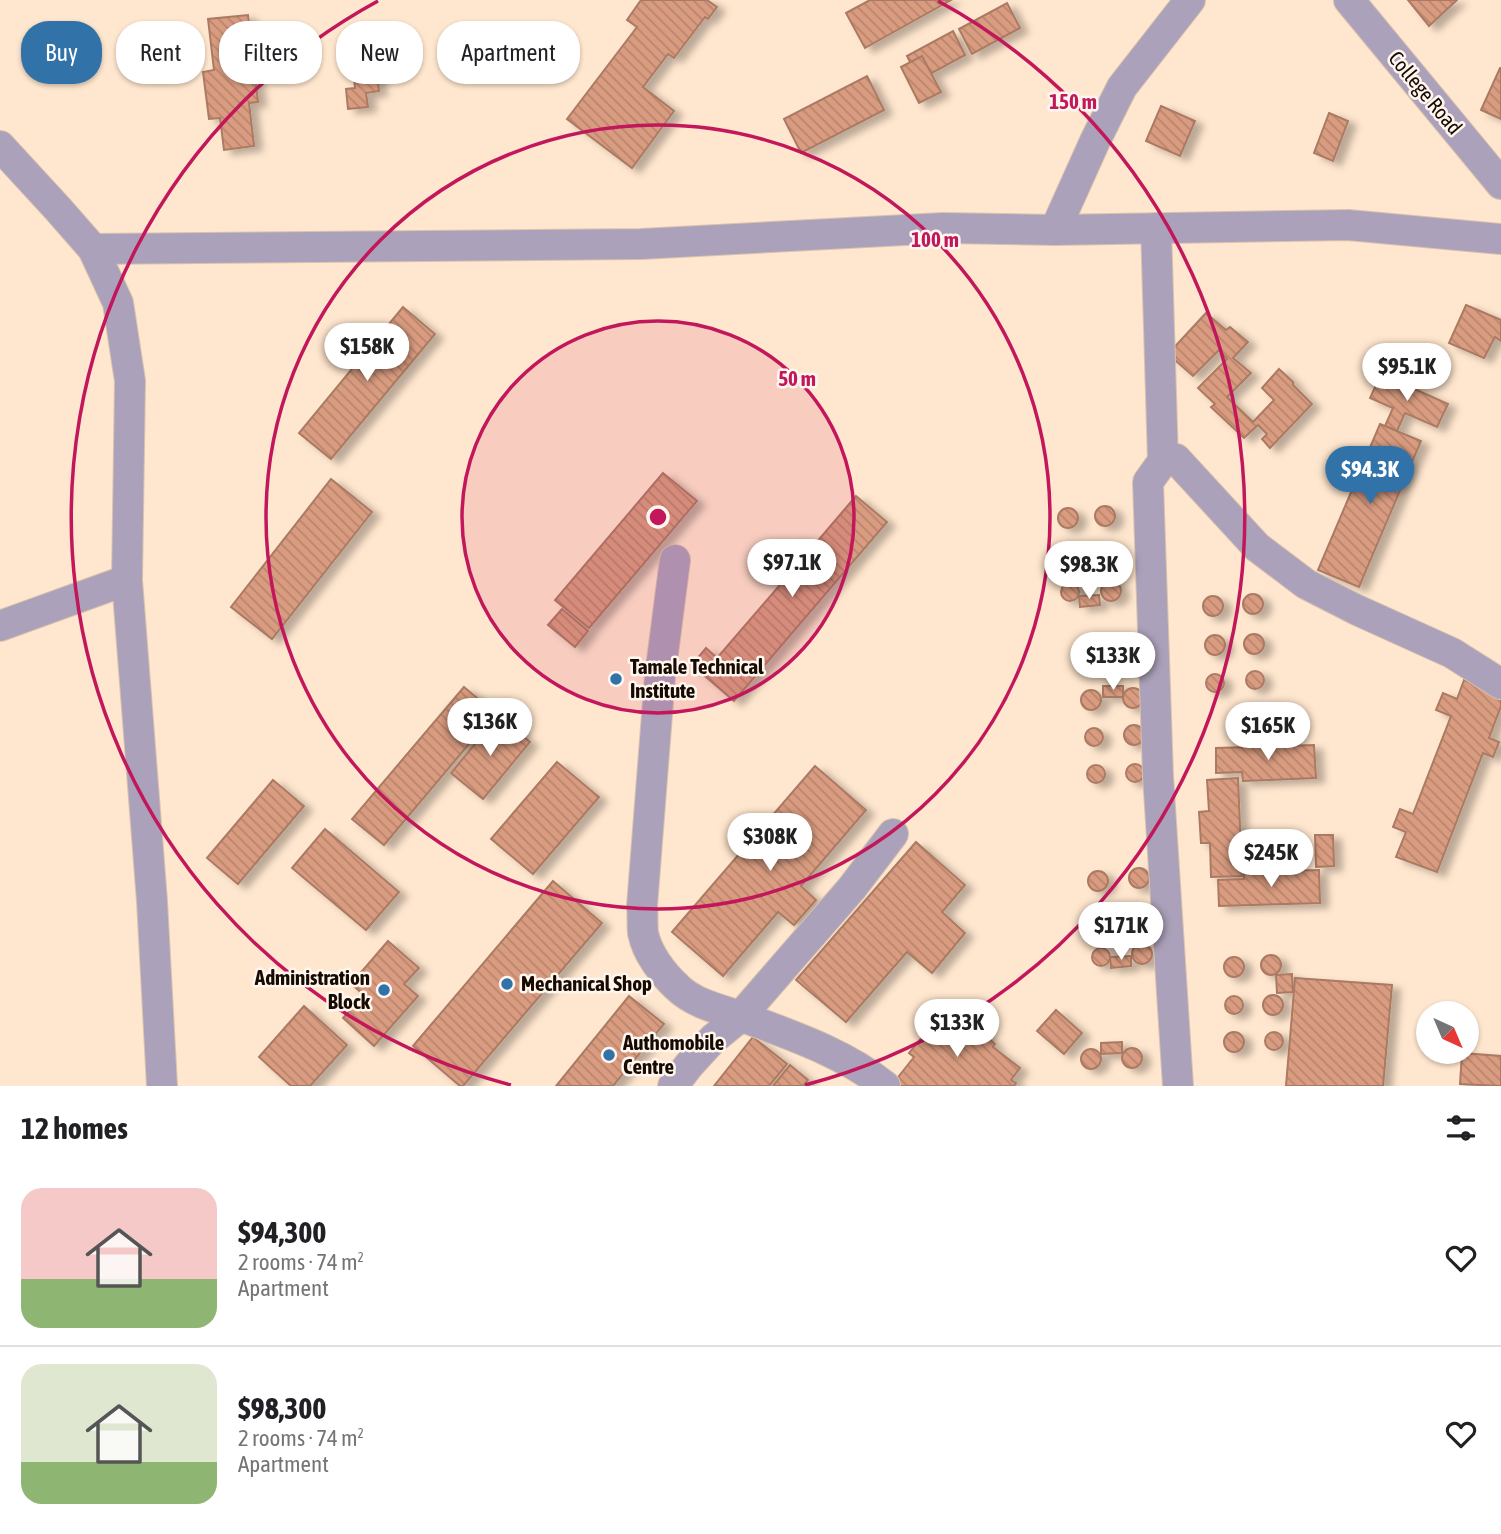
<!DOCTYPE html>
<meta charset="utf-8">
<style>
:root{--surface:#fff;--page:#f2f2f2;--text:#202124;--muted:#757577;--line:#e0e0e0;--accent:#3173a9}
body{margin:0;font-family:"Asap Condensed",sans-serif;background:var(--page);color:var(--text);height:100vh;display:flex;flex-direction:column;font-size:26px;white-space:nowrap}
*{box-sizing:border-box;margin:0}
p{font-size:23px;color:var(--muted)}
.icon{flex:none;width:38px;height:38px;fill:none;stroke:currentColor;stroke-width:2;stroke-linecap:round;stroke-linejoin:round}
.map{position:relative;height:1086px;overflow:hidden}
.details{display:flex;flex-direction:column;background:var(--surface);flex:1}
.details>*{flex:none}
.hud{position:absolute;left:21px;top:21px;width:700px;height:63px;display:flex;gap:14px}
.needle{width:46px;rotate:136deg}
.tools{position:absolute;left:1416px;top:1001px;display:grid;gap:14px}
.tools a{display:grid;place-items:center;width:63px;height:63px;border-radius:50%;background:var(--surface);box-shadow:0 2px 5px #0004;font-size:35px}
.price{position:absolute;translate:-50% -60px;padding:0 16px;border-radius:24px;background:#fff;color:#222;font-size:23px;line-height:46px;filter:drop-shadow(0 2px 4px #0008)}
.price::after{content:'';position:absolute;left:50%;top:42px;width:21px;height:16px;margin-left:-10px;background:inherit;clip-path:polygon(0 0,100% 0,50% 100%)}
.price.current{background:var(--accent);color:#fff}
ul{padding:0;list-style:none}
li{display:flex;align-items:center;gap:21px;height:175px;padding:0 21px}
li+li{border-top:2px solid var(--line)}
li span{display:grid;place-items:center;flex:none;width:196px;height:140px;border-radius:21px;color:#555}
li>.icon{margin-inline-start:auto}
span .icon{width:84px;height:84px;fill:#fffc;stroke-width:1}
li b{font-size:30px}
h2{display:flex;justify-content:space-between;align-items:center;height:84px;padding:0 21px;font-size:30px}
.chip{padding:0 24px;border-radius:28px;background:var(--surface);box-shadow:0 2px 5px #0004;font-size:24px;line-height:63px}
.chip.current{background:var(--accent);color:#fff}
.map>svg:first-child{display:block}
.building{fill:url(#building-back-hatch);stroke:#ab7a63;stroke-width:2;filter:url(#shadow)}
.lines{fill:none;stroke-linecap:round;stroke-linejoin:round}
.minor-casing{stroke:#dac3ad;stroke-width:32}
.minor{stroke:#aca1ba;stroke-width:30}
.ring{fill:none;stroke:#c2185b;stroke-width:3.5}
.poi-dot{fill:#3173a9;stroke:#fff7ef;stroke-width:2.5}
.labels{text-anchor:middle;stroke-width:5;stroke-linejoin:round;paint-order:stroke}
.street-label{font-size:21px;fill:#170a00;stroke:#fff7ef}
.poi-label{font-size:21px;font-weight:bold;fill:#170a00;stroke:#fff7ef;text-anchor:start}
.centre{fill:#c2185b;stroke:#fff7ef;stroke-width:3.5}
.ring-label{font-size:21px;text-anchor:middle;font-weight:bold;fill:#c2185b;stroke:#fff7ef;stroke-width:5;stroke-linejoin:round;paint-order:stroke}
</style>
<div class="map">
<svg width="1501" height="1086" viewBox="0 0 1501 1086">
<defs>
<pattern id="building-back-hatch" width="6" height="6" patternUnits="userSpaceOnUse" patternTransform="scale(1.75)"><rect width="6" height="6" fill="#d99c80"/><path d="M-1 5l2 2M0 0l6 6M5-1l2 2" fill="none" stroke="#ba856d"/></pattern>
<filter id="shadow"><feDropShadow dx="8" dy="4.5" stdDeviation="3.5" flood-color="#0004"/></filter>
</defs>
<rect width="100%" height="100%" fill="#ffe6ce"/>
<g class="building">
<path d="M 641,0 L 707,0 L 717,7 L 708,19 L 705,17 L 674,58 L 668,54 L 643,87 L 674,111 L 632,168 L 567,119 L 637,27 L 627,20 Z"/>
<path d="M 870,0 L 951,0 L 865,48 L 846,13 Z"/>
<path d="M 1408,0 L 1457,0 L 1429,26 Z"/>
<path d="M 1007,3 L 1020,28 L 972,54 L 959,29 Z"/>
<path d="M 248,15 L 258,102 L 249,103 L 254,146 L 224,150 L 220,118 L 209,119 L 203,72 L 214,70 L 208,19 Z"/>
<path d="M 953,31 L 965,55 L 919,80 L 907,56 Z"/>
<path d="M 359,36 L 360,41 L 373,39 L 379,91 L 366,93 L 368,107 L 348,109 L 346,89 L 355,88 L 349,37 Z"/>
<path d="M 922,56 L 941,92 L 919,103 L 901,67 Z"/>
<path d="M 1500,68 L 1501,68 L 1501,119 L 1481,110 Z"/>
<path d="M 867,76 L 884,110 L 801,153 L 784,119 Z"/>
<path d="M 1161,106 L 1195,121 L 1180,156 L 1146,141 Z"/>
<path d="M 1329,113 L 1348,121 L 1333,161 L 1314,153 Z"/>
<path d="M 1466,305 L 1501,320 L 1501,341 L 1495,337 L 1484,358 L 1449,343 Z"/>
<path d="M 403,307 L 435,334 L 331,459 L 299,433 Z"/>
<path d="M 1206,313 L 1226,330 L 1230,327 L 1248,342 L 1233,358 L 1251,373 L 1227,397 L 1253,422 L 1274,400 L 1262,388 L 1279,369 L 1293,382 L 1293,385 L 1312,404 L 1270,448 L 1262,439 L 1267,434 L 1258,425 L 1244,438 L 1211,407 L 1215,404 L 1198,388 L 1227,359 L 1219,350 L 1193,376 L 1168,354 Z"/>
<path d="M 1381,374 L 1448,404 L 1437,427 L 1405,413 L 1397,431 L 1385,426 L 1393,408 L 1370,398 Z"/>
<path d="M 1380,424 L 1421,441 L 1359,587 L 1318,570 Z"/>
<path d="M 663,473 L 697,501 L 589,628 L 555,600 Z"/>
<path d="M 331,479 L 372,512 L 272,639 L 231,607 Z"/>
<path d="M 856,496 L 887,522 L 734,701 L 692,665 L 706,648 L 717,658 L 798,564 L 786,553 L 798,540 L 810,550 Z"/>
<circle cx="1105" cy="516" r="10"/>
<circle cx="1068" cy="518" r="10"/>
<circle cx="1109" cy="556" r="10"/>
<circle cx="1068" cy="558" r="9"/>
<circle cx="1111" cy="591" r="10"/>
<circle cx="1070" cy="592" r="9"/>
<circle cx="1253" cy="604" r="10"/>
<path d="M 1099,595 L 1100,605 L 1080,607 L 1079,596 Z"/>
<circle cx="1213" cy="606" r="10"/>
<path d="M 562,609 L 588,631 L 575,647 L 548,625 Z"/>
<circle cx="1254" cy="644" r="10"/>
<circle cx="1215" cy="645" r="10"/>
<circle cx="1255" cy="680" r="9"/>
<circle cx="1215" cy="683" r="9"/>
<path d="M 1464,680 L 1501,694 L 1501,706 L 1489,738 L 1499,742 L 1493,757 L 1483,753 L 1437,872 L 1396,857 L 1406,832 L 1393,827 L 1400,809 L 1413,814 L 1451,716 L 1436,710 L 1443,693 L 1457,699 Z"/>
<rect x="1103" y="686" width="20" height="11"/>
<path d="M 464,687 L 495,713 L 384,845 L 352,819 Z"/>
<circle cx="1133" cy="698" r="10"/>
<circle cx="1091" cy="700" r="10"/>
<path d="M 498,716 L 530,742 L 483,799 L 451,773 Z"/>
<circle cx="1134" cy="735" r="10"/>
<circle cx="1094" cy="737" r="9"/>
<path d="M 1314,745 L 1316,778 L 1243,781 L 1242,772 L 1216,773 L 1216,748 Z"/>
<path d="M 557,762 L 599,797 L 533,874 L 491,839 Z"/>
<circle cx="1135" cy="773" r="9"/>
<circle cx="1096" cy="774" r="9"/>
<path d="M 815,766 L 866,810 L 801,886 L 816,900 L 794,925 L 778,912 L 723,976 L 672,932 Z"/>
<path d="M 1238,778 L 1242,876 L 1211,877 L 1210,843 L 1201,843 L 1199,812 L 1209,811 L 1207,780 Z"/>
<path d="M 273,780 L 304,806 L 238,884 L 207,858 Z"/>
<path d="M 325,829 L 399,892 L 366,930 L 292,868 Z"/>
<path d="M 1315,835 L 1333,835 L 1334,866 L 1316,867 Z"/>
<path d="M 916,842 L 965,885 L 942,912 L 965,933 L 932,973 L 907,952 L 846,1022 L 796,980 Z"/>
<circle cx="1139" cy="878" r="10"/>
<path d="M 1319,870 L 1320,903 L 1219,906 L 1218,880 L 1244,879 L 1244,872 Z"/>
<circle cx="1098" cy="881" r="10"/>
<path d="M 553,881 L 602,923 L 463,1086 L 460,1086 L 413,1046 Z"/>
<circle cx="1142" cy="918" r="10"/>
<circle cx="1098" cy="919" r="10"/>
<path d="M 388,941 L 419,968 L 404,984 L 418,996 L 374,1046 L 343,1018 L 364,995 L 351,984 Z"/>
<circle cx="1142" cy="954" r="10"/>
<circle cx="1101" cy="957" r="9"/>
<circle cx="1271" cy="965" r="10"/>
<path d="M 1131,956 L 1131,966 L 1111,968 L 1110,957 Z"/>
<circle cx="1234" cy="967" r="10"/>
<path d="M 1292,974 L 1293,992 L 1277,993 L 1276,975 Z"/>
<path d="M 1295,978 L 1392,985 L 1383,1086 L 1286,1086 Z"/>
<circle cx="1273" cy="1005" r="10"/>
<circle cx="1234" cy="1005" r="9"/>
<path d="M 629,996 L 664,1024 L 613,1086 L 556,1086 Z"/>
<path d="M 304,1006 L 347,1045 L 310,1086 L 291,1086 L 259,1057 Z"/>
<path d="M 1056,1010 L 1082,1033 L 1064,1054 L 1037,1031 Z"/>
<path d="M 951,1012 L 978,1034 L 980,1031 L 995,1044 L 993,1047 L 1020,1068 L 1011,1080 L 1016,1083 L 1014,1086 L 901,1086 L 895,1081 L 914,1057 L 909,1053 L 935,1021 L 940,1025 Z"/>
<circle cx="1274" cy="1041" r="9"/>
<circle cx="1234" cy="1042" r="10"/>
<path d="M 753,1037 L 787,1064 L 769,1086 L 714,1086 Z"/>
<path d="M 1122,1042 L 1122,1053 L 1101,1054 L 1101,1043 Z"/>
<circle cx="1132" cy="1058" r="10"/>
<circle cx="1091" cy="1059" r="10"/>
<path d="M 1462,1053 L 1501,1056 L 1501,1086 L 1460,1084 Z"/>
<path d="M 790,1065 L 808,1080 L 803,1086 L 773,1086 Z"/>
</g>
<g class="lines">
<defs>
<g id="minor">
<path d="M 1349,0 L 1501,184"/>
<path d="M 0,146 L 58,209 L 93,249 L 118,303 L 130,381 L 127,580 L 152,901 L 162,1086"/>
<path d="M 1156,228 L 1163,461 L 1148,482 L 1158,776 L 1178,1086"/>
<path d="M 1055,230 L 1095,141 L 1122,87 L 1190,0"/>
<path d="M 93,249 L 641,244 L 943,228 L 1055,230 L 1348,225 L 1501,239"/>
<path d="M 1163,461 L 1176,459 L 1257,547 L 1306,584 L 1357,610 L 1452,653 L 1501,684"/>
<path d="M 675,560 L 660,676 L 642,906 C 643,915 642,924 643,933 C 647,953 662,973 677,987 C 693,1003 718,1009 740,1016 C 790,1035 843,1052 885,1086"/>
<path d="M 0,626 L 127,580"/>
<path d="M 673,1086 L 689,1065 L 713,1039 L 740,1017 L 852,888 L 893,834"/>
</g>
</defs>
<use href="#minor" class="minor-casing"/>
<use href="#minor" class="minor"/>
</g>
<circle cx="658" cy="517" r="196" fill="#c2185b" fill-opacity=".12"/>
<g class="ring">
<circle cx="658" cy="517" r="196"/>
<circle cx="658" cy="517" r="392"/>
<path d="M511 1085A587 587 0 0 1 378 1M938 1A587 587 0 0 1 805 1085"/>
</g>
<g class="poi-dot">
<circle cx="616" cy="679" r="7"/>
<circle cx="507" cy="984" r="7"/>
<circle cx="384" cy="990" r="7"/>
<circle cx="609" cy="1055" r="7"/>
</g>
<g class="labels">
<g class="street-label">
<text transform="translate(1425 93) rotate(50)" y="7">College Road</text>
</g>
<g class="poi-label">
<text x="630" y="674">Tamale Technical<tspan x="630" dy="24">Institute</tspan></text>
<text x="370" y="985" text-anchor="end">Administration<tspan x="370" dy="24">Block</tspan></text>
<text x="521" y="991">Mechanical Shop</text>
<text x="623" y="1050">Authomobile<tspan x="623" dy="24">Centre</tspan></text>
</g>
</g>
<circle cx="658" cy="517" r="10" class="centre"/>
<g class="ring-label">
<text x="1073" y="109">150 m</text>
<text x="935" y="247">100 m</text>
<text x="797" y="386">50 m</text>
</g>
</svg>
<div class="tools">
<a><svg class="needle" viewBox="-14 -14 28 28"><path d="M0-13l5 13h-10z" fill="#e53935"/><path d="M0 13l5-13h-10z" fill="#757577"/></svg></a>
</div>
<b class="price" style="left:367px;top:383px">$158K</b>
<b class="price" style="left:1407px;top:403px">$95.1K</b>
<b class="price current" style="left:1370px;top:506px">$94.3K</b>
<b class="price" style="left:792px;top:599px">$97.1K</b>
<b class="price" style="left:1089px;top:601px">$98.3K</b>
<b class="price" style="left:1113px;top:692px">$133K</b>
<b class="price" style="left:490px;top:758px">$136K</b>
<b class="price" style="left:1268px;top:762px">$165K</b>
<b class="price" style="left:770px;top:873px">$308K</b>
<b class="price" style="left:1271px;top:889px">$245K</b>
<b class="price" style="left:1121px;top:962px">$171K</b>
<b class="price" style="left:957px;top:1059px">$133K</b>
<div class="hud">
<a class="chip current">Buy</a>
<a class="chip">Rent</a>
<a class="chip">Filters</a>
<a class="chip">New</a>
<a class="chip">Apartment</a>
</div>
</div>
<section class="details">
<h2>12 homes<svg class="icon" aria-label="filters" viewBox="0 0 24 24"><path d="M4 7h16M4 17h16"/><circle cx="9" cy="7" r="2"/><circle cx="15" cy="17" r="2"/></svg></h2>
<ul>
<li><span style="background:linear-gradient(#f6c9c9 65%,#8fb573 0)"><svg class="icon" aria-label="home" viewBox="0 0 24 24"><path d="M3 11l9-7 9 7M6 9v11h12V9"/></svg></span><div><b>$94,300</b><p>2 rooms · 74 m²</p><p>Apartment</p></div><svg class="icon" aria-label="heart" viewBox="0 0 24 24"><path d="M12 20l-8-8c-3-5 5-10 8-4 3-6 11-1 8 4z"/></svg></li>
<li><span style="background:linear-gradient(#dfe7d0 70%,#8fb573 0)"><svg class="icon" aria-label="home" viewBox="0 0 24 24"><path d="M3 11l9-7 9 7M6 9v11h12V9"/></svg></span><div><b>$98,300</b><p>2 rooms · 74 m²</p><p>Apartment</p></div><svg class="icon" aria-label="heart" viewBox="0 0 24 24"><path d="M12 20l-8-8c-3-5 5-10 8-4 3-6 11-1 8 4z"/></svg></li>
</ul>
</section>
